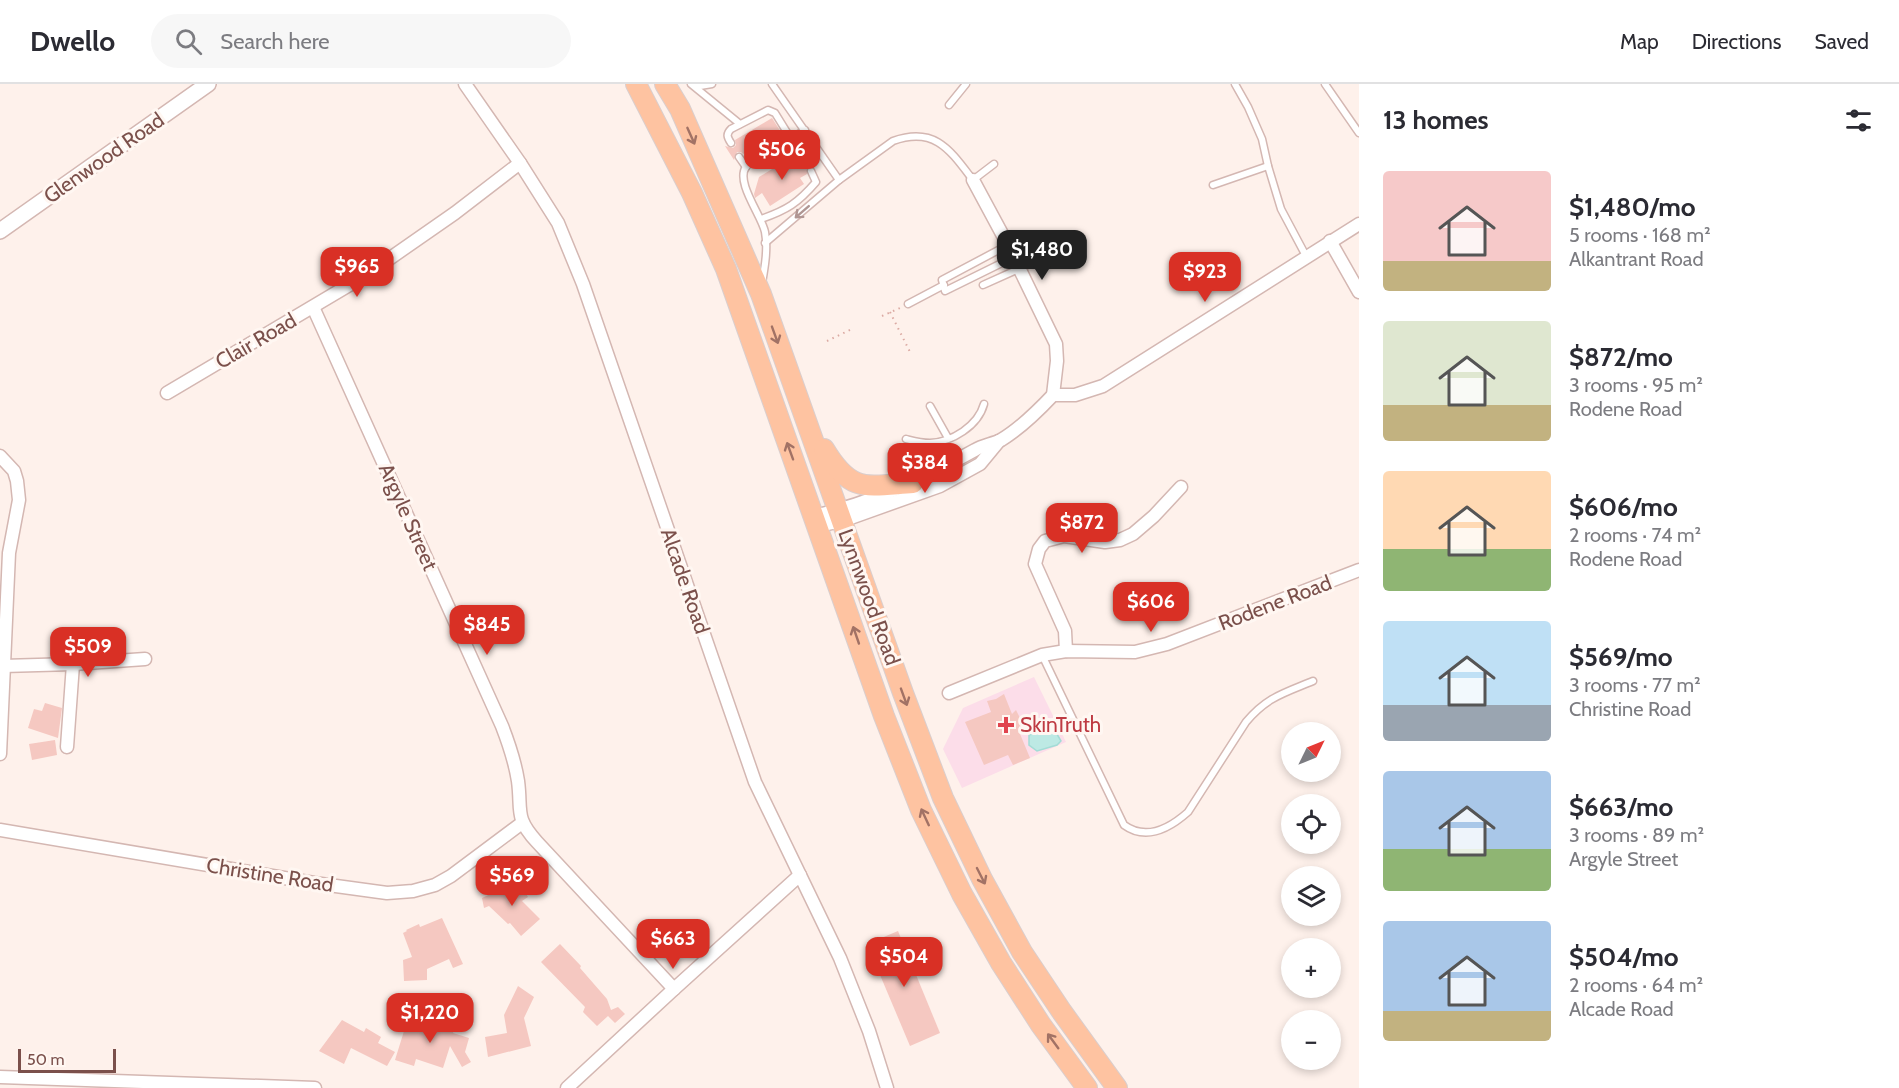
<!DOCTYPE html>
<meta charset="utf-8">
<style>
:root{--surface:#fff;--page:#f7f7f7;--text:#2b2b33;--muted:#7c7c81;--line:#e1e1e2;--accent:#d93025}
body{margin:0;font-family:Cabin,sans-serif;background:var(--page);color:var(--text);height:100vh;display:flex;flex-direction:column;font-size:22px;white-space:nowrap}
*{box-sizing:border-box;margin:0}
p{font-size:20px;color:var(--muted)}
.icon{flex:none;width:33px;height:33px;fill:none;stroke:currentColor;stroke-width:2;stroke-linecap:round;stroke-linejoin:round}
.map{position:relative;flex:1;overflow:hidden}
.drawer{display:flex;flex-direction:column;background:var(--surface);width:540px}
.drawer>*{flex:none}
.needle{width:39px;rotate:47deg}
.controls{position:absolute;left:1281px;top:638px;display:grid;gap:12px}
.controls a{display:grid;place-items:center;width:60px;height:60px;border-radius:50%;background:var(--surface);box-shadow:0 3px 9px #0003;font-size:30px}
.scale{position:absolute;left:18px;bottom:15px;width:98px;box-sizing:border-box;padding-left:6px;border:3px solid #7b504b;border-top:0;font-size:16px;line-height:21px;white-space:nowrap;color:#7b504b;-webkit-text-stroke:4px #fff7f2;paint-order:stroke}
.price{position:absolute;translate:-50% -51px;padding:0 14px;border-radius:12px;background:var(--accent);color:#fff;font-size:20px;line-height:39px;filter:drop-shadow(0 2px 3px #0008)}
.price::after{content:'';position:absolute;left:50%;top:36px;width:18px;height:14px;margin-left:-9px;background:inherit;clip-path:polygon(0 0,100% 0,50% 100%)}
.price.current{background:#222;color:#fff}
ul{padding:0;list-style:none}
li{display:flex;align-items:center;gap:18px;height:150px;padding:0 24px}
li span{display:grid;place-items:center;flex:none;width:168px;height:120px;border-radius:6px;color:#555}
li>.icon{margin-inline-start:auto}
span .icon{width:72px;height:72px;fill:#fffc;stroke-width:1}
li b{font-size:26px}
h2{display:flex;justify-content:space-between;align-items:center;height:72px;padding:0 24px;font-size:26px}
header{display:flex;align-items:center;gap:36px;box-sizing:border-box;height:84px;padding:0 30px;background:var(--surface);border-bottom:2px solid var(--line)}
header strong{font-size:28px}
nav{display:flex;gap:33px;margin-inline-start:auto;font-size:21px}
.search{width:420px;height:54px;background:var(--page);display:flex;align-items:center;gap:15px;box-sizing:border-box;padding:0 21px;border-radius:33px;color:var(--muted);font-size:22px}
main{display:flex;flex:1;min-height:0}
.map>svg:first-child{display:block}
.medical{fill:#fcdde9}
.water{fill:#bde9e4;stroke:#a3dcd6;stroke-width:1.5}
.building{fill:#f5c8c1}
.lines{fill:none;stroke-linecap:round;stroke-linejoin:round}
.service-casing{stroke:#d4b7b2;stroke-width:9}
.minor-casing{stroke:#d4b7b2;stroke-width:15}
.tertiary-casing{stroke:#d4b7b2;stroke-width:18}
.primary-casing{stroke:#dacecd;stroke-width:22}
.path{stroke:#dbaaa3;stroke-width:2;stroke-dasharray:1.5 4.5;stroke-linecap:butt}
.service{stroke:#fff;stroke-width:6}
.minor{stroke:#fff;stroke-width:12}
.tertiary{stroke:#fff;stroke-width:15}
.primary{stroke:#fec3a1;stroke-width:20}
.oneway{stroke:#a27265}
.oneway2{stroke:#b09693}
.health-dot{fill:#e0444e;stroke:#fff7f2;stroke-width:2}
.labels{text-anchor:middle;stroke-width:6;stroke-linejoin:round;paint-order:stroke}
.street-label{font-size:21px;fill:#7b504b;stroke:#fff7f2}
.health-label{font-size:21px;fill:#be3a42;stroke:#fff7f2;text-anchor:start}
</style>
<header>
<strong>Dwello</strong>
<div class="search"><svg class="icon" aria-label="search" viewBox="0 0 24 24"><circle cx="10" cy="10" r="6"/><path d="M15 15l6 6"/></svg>Search here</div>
<nav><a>Map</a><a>Directions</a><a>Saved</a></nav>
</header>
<main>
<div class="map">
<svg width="1359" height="1004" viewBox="0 0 1359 1004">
<rect width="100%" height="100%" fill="#fef1eb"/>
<path class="medical" d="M 1034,593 L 1066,658 L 962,704 L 943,665 L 963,624 Z"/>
<path class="water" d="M 1054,645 L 1061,657 L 1057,661 L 1037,667 L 1029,661 L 1029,651 C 1035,649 1047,646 1054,645 Z"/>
<g class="building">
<path d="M 772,34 L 781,48 L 743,70 L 741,68 L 737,68 L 734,76 L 725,62 L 733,64 L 736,61 L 735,56 Z"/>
<path d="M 806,72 L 812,82 L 807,84 L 807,90 L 800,94 L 804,100 L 770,122 L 762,109 L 755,114 L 754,110 L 759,93 L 777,82 L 779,85 L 797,74 L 802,76 Z"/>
<path d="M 1004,610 L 1012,630 L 1016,626 L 1024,642 L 1018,645 L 1030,674 L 1013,681 L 1008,671 L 984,681 L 965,638 L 991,628 L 987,617 L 996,615 Z"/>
<path d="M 45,619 L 62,624 L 58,654 L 28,644 L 34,625 L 42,627 Z"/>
<path d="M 55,656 L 57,671 L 32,676 L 29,660 Z"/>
<path d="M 516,798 L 517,800 L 520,799 L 528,813 L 522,817 L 540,835 L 521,852 L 510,839 L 508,840 L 489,822 L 484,824 L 482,814 Z"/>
<path d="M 442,834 L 463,880 L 453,884 L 449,875 L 427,885 L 427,896 L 404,897 L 403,876 L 412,873 L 403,849 L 407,847 L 406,846 L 419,840 L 420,843 Z"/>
<path d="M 898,847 L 940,949 L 910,962 L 867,860 Z"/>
<path d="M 560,860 L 581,882 L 580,884 L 607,915 L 611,926 L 618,923 L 625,930 L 615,939 L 608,932 L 597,942 L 583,928 L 585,923 L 541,878 Z"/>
<path d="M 518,902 L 534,913 L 524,934 L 531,962 L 488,973 L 485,953 L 507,949 L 504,931 Z"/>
<path d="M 409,931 L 454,946 L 453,949 L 469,954 L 465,968 L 471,978 L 462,983 L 450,962 L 443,984 L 416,975 L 414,982 L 395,976 Z"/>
<path d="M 342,936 L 364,948 L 366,944 L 381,953 L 378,959 L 395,968 L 387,982 L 351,964 L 344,980 L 319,967 Z"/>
</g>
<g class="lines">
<defs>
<g id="service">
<path d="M 691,0 L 740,40"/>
<path d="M 694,0 L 700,2 L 712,0"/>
<path d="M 772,0 L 839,96"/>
<path d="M 1235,0 L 1248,23 L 1262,55 L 1268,82 L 1281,125 L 1306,172"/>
<path d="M 1325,0 L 1359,49"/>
<path d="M 949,21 L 966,0"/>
<path d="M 731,59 C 727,53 726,50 731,45 L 768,26 L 775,29 L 801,71"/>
<path d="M 739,73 L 746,83"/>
<path d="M 1213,101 L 1268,82"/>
<path d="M 761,135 C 787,126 798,119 816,98 L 811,87"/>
<path d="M 765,159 L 839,96 L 893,57 C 935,42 950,66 973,96 L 994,80"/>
<path d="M 1008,161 L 942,196 L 945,207 L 1014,173 L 1042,157"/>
<path d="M 762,199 C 765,182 768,164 765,148 C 762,132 735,98 746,83 C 748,80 750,79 753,77 L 805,46"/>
<path d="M 983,201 L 1045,173"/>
<path d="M 908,220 L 944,201"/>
<path d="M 930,322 L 948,354"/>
<path d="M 906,355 C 914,357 921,359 930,359 C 952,358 978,342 984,320"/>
<path d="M 1042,571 L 1124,741 C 1146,757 1170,744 1188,728 L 1246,638 C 1267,613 1284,609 1313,597"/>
</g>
<g id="minor">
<path d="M 465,0 L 520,79 L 558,139 L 583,200 L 755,698 L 840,874 L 869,947 L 887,1004"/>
<path d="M 973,96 L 1008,161 L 1056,260 L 1057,277 L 1053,311"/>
<path d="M 1330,157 L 1359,208"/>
<path d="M 313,223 L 502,642 C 509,660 515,678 518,697 C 522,727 514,733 537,758 L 674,905"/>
<path d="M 167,309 L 366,191 L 455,129 L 520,79"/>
<path d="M 0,372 L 14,387 L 17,397 L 19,416 L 9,469 L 0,670"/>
<path d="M 814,432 C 872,419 923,395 975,366 C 983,361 993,360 1001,356 C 1021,344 1037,328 1053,311 L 1075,311 L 1103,302 L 1359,140"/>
<path d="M 817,442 L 842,437 L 940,402 L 980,380 L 999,357"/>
<path d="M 1066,567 L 1065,547 L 1035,480 L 1039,465 L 1045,457 L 1064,452 L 1105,458 L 1120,456 L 1133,450 L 1154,432 L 1181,403"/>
<path d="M 3,582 L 73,580 L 145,575"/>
<path d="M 949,609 L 1042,571 L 1066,567 L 1135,568 L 1167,560 L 1359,486"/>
<path d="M 67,663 L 73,580"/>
<path d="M 0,746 L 314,799 L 387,809 L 413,807 L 435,801 L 451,792 L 522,739"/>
<path d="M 0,993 L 315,1004"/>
<path d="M 567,1004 L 674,905 L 800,791"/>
</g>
<path id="tertiary" d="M 0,147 L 208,0"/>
<g id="primary">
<path d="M 636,0 L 692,109 L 726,185 L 884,632 L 921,726 L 962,810 L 1001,879 L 1041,941 L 1087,1004"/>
<path d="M 665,0 L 680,25 L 761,210 L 903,609 L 943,714 L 982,795 L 1022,868 L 1062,928 L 1117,1004"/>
<path d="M 824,365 C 851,410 866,402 913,399"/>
</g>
</defs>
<use href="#service" class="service-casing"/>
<use href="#minor" class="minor-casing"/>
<use href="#tertiary" class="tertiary-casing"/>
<use href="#primary" class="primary-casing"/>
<g class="path">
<path d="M 890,228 L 910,268"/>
<path d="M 882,232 L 900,224"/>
<path d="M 827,257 L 854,244"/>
</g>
<use href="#service" class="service"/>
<use href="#minor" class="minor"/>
<use href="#tertiary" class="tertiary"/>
<use href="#primary" class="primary"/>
</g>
<defs><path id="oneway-shaft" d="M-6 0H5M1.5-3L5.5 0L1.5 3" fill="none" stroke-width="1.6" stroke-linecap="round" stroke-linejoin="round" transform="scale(1.5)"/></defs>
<g class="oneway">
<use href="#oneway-shaft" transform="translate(691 52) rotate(66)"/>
<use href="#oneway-shaft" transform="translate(775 251) rotate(70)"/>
<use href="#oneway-shaft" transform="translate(790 367) rotate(-110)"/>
<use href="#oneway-shaft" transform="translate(856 551) rotate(-109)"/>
<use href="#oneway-shaft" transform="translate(904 613) rotate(70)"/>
<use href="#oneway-shaft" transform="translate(925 733) rotate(-115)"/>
<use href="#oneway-shaft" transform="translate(981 792) rotate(63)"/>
<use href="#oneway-shaft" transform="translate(1053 957) rotate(-126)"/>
</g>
<use class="oneway2" href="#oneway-shaft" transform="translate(802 128) rotate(139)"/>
<path class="health-dot" d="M1003 632h6v6h6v6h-6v6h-6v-6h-6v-6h6z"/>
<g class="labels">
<g class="street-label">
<text transform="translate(104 74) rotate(-35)" y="7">Glenwood Road</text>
<text transform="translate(256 257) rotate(-30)" y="7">Clair Road</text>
<text transform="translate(408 433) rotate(66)" y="7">Argyle Street</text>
<text transform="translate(685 497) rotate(71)" y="7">Alcade Road</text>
<text transform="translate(869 513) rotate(70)" y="7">Lynnwood Road</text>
<text transform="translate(1275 519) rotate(-21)" y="7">Rodene Road</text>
<text transform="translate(270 791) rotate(9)" y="7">Christine Road</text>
</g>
<g class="health-label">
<text x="1020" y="648">SkinTruth</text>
</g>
</g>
</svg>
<div class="controls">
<a><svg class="needle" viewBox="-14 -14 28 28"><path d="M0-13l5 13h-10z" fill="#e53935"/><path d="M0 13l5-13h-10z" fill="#7c7c81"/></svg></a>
<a><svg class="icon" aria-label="locate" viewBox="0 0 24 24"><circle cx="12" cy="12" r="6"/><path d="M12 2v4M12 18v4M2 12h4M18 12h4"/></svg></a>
<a><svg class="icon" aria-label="layers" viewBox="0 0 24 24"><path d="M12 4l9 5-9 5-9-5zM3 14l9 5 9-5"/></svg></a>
<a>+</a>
<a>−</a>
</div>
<div class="scale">50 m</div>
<b class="price" style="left:782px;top:97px">$506</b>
<b class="price current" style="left:1042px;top:197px">$1,480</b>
<b class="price" style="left:357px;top:214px">$965</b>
<b class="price" style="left:1205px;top:219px">$923</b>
<b class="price" style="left:925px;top:410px">$384</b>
<b class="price" style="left:1082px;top:470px">$872</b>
<b class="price" style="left:1151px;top:549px">$606</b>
<b class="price" style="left:487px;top:572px">$845</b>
<b class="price" style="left:88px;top:594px">$509</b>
<b class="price" style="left:512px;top:823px">$569</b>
<b class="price" style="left:673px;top:886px">$663</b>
<b class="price" style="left:904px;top:904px">$504</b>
<b class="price" style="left:430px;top:960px">$1,220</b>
</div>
<section class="drawer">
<h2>13 homes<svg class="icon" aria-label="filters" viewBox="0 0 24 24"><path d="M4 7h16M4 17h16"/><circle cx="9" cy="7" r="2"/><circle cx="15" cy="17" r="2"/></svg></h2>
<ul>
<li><span style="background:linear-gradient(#f6c9c9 75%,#c2b280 0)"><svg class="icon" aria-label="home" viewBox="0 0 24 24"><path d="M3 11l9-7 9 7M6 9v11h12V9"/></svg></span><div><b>$1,480/mo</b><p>5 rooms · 168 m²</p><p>Alkantrant Road</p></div></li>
<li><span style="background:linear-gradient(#dfe7d0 70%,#c2b280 0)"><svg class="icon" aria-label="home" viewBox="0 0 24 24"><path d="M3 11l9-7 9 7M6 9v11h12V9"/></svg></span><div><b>$872/mo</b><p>3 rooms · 95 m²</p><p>Rodene Road</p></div></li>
<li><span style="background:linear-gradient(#ffd9b3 65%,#8fb573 0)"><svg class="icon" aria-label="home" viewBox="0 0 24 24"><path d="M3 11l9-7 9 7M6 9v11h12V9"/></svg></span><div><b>$606/mo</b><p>2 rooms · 74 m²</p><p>Rodene Road</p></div></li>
<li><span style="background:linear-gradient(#bfe0f5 70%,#9aa5b1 0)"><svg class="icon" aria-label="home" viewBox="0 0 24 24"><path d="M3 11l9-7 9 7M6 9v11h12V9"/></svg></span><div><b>$569/mo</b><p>3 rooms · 77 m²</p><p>Christine Road</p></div></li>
<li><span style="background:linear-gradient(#a9c7e8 65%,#8fb573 0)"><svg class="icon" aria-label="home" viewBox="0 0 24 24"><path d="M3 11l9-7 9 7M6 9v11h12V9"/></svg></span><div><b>$663/mo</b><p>3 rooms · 89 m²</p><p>Argyle Street</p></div></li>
<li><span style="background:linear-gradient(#a9c7e8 75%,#c2b280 0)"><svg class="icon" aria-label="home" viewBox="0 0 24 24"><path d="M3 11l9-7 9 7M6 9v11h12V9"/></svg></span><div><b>$504/mo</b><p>2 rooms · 64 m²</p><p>Alcade Road</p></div></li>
</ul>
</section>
</main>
